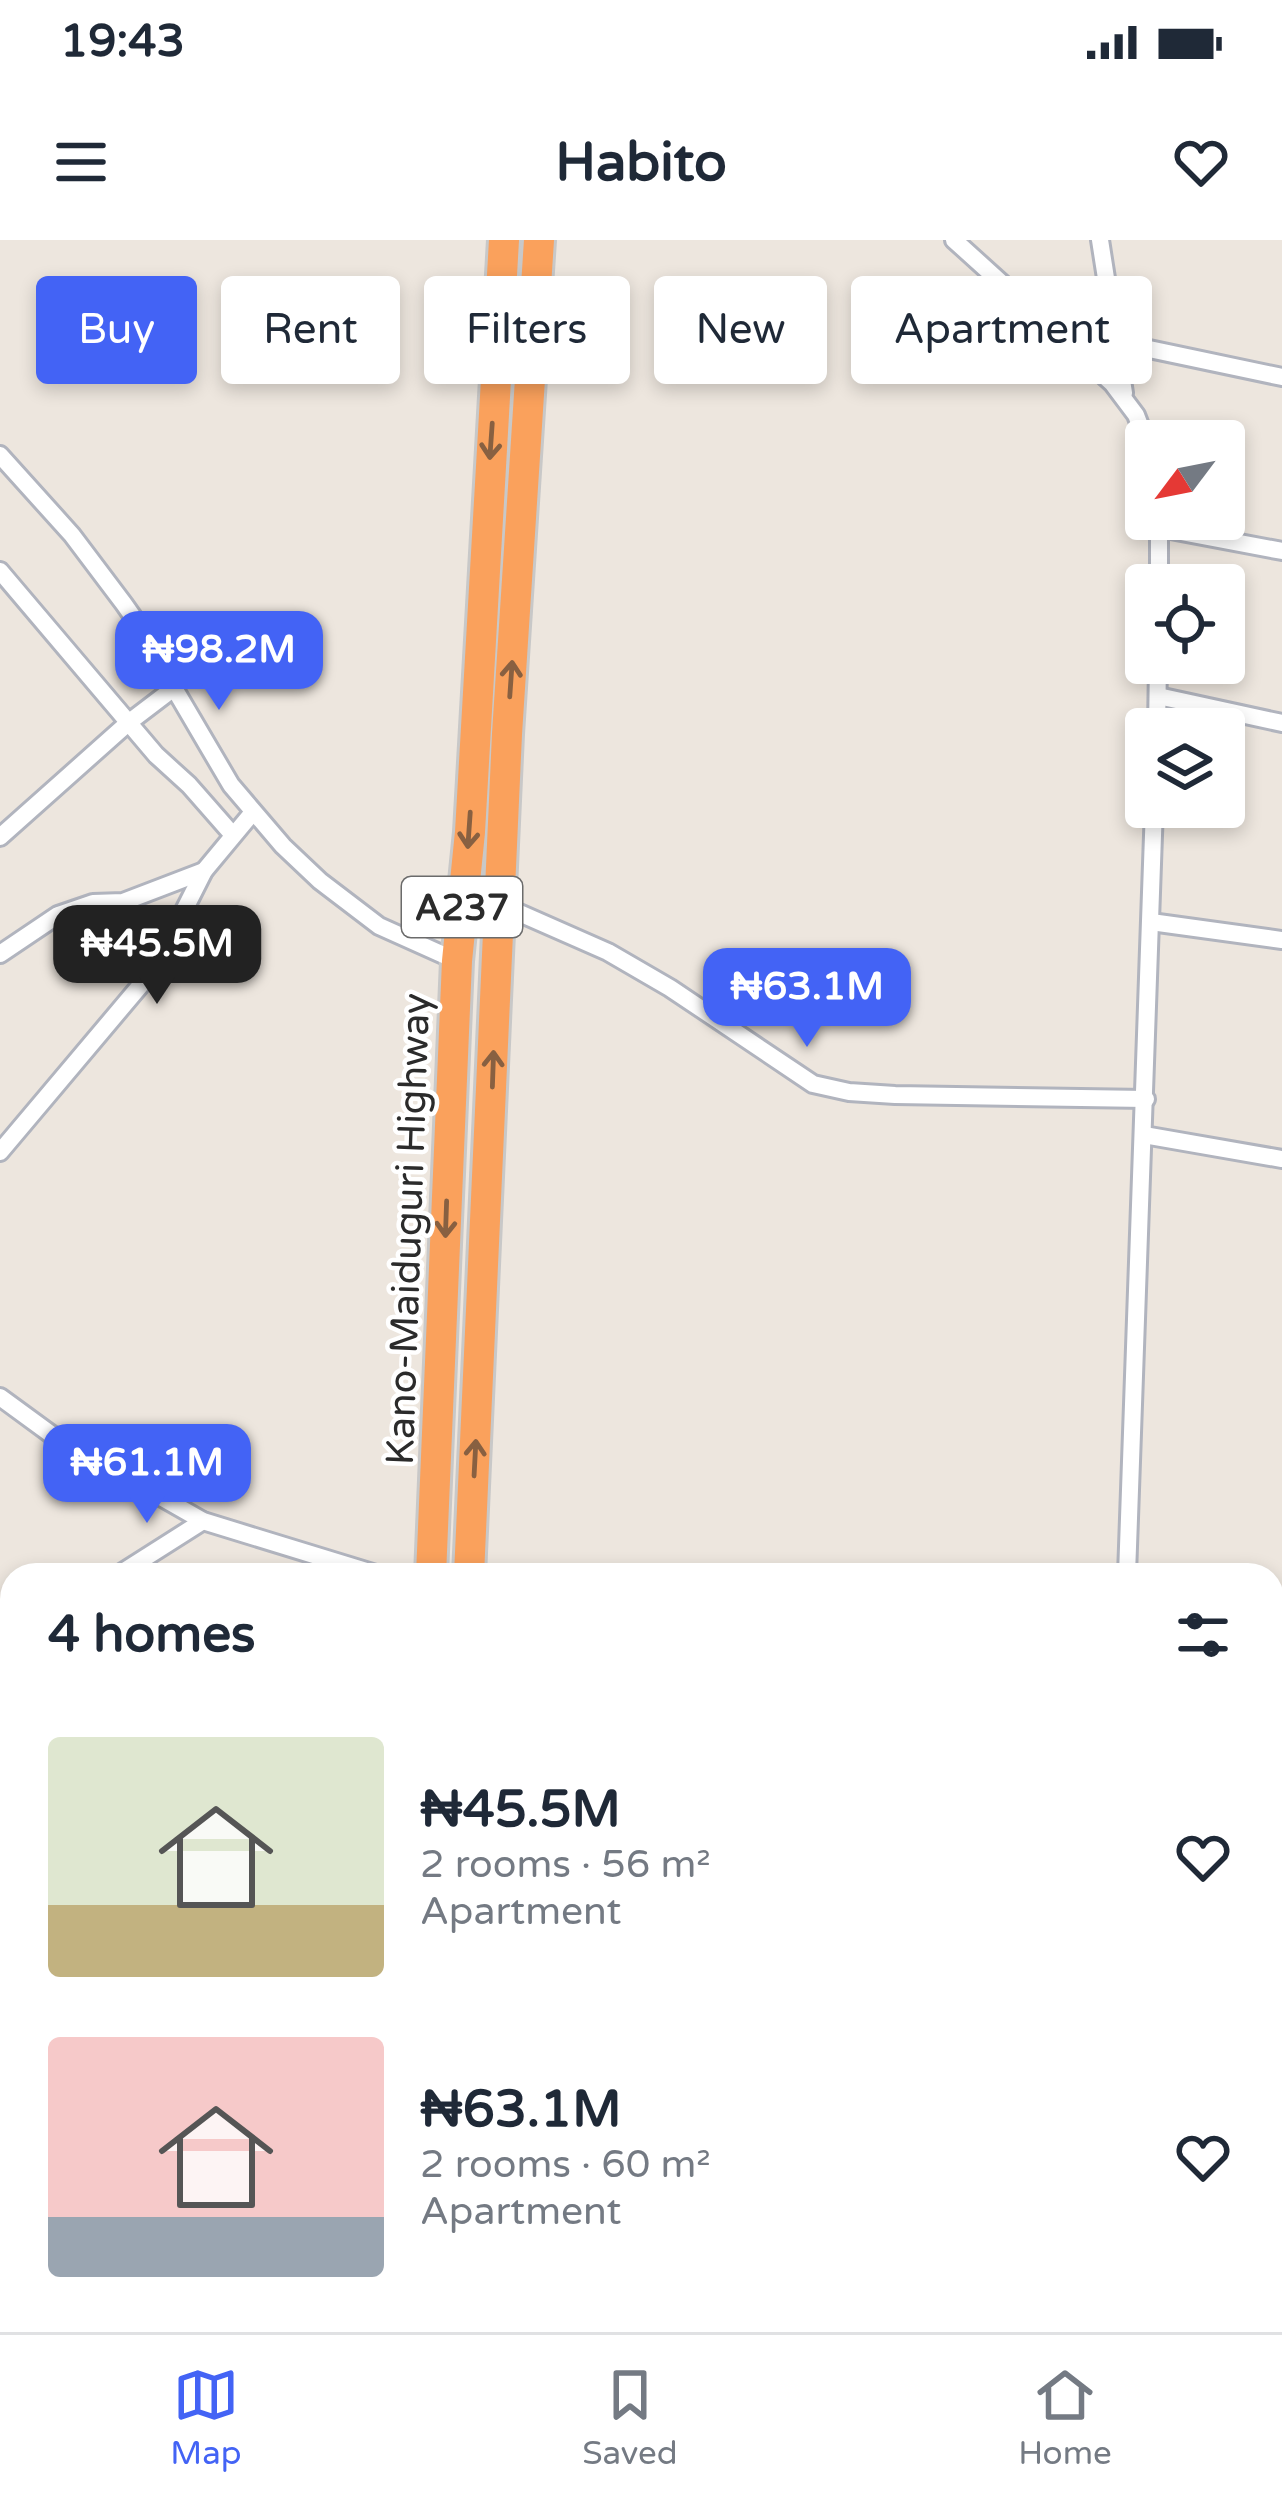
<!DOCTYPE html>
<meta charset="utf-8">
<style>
:root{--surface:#fff;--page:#f2f2f3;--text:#1f2937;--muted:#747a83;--line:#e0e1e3;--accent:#4363f5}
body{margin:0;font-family:"Varela Round",sans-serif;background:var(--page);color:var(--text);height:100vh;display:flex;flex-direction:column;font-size:45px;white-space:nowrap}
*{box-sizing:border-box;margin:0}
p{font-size:39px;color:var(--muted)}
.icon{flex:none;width:66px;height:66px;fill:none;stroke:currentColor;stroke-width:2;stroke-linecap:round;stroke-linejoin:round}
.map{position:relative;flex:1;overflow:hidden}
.side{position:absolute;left:0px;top:1323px;width:1284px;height:771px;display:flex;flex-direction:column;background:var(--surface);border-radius:36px 36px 0 0;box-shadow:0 6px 18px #0003}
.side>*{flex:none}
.hud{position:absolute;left:36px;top:36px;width:1212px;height:108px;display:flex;gap:24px}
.needle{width:78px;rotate:238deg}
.tools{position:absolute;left:1125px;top:180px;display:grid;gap:24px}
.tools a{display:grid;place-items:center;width:120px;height:120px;border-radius:12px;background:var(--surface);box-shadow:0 6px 18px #0003;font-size:60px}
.price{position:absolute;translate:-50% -102px;padding:0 27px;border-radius:24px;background:var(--accent);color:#fff;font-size:39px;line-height:78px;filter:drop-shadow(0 3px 6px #0008)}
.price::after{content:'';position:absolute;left:50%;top:72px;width:36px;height:27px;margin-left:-18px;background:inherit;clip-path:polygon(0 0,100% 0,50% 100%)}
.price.current{background:#222;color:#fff}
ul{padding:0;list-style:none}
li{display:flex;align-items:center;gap:36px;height:300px;padding:0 48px}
li span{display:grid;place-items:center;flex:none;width:336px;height:240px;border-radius:12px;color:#555}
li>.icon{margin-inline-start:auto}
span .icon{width:144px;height:144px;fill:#fffc;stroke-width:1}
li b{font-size:51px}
h2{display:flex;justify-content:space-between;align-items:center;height:144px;padding:0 48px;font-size:51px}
.chip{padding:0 42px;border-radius:12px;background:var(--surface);box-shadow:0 6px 18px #0003;font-size:42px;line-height:108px}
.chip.current{background:var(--accent);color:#fff}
.status{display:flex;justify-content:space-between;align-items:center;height:84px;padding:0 60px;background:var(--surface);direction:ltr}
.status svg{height:33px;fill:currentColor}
header{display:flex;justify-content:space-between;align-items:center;height:156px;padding:0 48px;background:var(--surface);font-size:54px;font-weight:700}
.dock{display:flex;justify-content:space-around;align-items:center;height:168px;border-top:3px solid var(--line);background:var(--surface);font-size:33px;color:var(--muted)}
.dock a{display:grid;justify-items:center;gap:6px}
.dock .current{color:var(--accent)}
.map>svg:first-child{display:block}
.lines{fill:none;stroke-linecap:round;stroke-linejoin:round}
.street-casing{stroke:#b1b4be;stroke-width:22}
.highway-casing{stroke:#c8c8c8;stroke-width:36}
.street{stroke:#fff;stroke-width:16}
.highway{stroke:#faa15c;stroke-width:30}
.oneway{stroke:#886041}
.labels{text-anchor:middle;stroke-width:9;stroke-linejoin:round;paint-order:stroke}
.shield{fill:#fff;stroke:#6b6b6b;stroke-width:3}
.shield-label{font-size:36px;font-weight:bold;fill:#2b2b2b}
.street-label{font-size:39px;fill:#2b2b2b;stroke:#fff}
</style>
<div class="status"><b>19:43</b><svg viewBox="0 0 49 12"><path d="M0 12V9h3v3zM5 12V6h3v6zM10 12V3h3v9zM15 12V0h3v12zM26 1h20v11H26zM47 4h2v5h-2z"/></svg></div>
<header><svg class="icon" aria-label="menu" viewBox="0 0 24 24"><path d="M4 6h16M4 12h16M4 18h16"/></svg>Habito<svg class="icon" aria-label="heart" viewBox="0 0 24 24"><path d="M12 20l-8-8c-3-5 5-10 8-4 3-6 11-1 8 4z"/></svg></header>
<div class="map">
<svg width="1282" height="2092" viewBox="0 0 1282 2092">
<rect width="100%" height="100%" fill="#ede6de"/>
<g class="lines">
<defs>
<g id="street">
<path d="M 954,0 L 1112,143 L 1136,175 L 1146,201"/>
<path d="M 1100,0 L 1124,153"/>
<path d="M 1116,102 L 1282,137"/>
<path d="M 0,215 L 72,295 L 124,364 L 164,421 L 174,448 L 231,545 L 283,606 L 320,641 L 379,686 L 457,721"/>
<path d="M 1160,288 L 1282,311"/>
<path d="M 0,331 L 156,515 L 189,545 L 232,594"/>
<path d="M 1159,345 L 1159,280"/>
<path d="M 1158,456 L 1282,483"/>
<path d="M 1157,489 L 1158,423"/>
<path d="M 0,597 L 128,483 L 174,448"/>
<path d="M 499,664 L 608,712 L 670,748 L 813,844 L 849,852 L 895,855 L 1146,859"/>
<path d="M 1151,682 L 1282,700"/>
<path d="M 0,714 L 58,675 L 93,663 L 123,662 L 204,631"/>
<path d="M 1144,895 L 1282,919"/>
<path d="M 0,912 L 155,728 L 204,631 L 253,572"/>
<path d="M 0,1157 L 52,1195 L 203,1281 L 379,1335"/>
<path d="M 118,1335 L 203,1281"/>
<path d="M 1127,1335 L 1154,567"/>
<path d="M 0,1397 L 12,1391"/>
<path d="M 0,1546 L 12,1565"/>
<path d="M 1272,1568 L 1282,1568"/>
<path d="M 0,1658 L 12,1651"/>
<path d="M 901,2082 L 901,2092"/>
<path d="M 584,2092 L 585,2082"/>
<path d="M 737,2092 L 738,2082"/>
<path d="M 1046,2092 L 1046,2082"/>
<path d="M 1203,2092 L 1203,2082"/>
</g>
<g id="highway">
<path d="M 431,1335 L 457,721 L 470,592 L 504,0"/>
<path d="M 469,1335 L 507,494 L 539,0"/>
<path d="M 396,2092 L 397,2082"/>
<path d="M 430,2092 L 430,2082"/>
</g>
</defs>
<use href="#street" class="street-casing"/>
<use href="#highway" class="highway-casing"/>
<use href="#street" class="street"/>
<use href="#highway" class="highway"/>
</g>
<defs><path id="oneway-shaft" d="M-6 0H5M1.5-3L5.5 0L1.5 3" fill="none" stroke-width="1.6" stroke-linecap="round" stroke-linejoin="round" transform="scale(3)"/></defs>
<g class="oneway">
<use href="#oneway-shaft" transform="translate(491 201) rotate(94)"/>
<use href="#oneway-shaft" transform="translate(511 439) rotate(-86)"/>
<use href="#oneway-shaft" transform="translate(469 590) rotate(94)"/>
<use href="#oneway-shaft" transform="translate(493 829) rotate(-88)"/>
<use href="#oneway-shaft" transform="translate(446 979) rotate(92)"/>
<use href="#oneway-shaft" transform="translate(475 1218) rotate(-87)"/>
</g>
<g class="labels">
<rect class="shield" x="402" y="637" width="120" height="60" rx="9"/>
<g class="shield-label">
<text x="462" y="680">A237</text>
</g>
<g class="street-label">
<text transform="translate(407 989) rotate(-88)" y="14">Kano-Maiduguri Highway</text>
</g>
</g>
</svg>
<div class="tools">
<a><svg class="needle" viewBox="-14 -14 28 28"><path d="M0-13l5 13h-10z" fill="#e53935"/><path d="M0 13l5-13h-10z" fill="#747a83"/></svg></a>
<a><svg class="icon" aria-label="locate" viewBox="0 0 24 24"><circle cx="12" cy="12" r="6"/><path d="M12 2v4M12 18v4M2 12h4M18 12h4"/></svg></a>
<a><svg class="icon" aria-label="layers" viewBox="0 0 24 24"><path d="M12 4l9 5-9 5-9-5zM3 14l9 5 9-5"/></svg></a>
</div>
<b class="price" style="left:219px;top:473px">₦98.2M</b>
<b class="price current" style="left:157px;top:767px">₦45.5M</b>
<b class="price" style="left:807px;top:810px">₦63.1M</b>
<b class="price" style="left:147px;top:1286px">₦61.1M</b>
<div class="hud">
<a class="chip current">Buy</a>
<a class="chip">Rent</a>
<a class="chip">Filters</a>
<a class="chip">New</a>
<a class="chip">Apartment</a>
</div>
<section class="side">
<h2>4 homes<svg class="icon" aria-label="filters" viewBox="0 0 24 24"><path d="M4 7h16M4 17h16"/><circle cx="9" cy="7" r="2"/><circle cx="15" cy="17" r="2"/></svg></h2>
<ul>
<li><span style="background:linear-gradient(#dfe7d0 70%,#c2b280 0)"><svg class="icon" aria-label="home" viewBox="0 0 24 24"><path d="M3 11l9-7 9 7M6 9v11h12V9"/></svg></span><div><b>₦45.5M</b><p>2 rooms · 56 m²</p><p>Apartment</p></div><svg class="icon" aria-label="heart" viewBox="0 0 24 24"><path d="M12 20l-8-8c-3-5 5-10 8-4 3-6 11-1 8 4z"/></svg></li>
<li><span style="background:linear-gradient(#f6c9c9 75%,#9aa5b1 0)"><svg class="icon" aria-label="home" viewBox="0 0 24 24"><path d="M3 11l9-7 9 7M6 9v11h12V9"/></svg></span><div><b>₦63.1M</b><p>2 rooms · 60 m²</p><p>Apartment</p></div><svg class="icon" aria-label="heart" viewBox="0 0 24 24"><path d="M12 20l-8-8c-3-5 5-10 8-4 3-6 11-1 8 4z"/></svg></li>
</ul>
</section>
</div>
<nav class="dock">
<a class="current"><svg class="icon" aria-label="map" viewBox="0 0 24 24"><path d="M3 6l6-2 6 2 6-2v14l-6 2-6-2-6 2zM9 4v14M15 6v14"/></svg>Map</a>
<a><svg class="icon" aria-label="saved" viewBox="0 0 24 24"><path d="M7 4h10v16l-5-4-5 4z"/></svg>Saved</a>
<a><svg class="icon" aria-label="home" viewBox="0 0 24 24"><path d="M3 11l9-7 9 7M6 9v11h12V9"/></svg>Home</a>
</nav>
